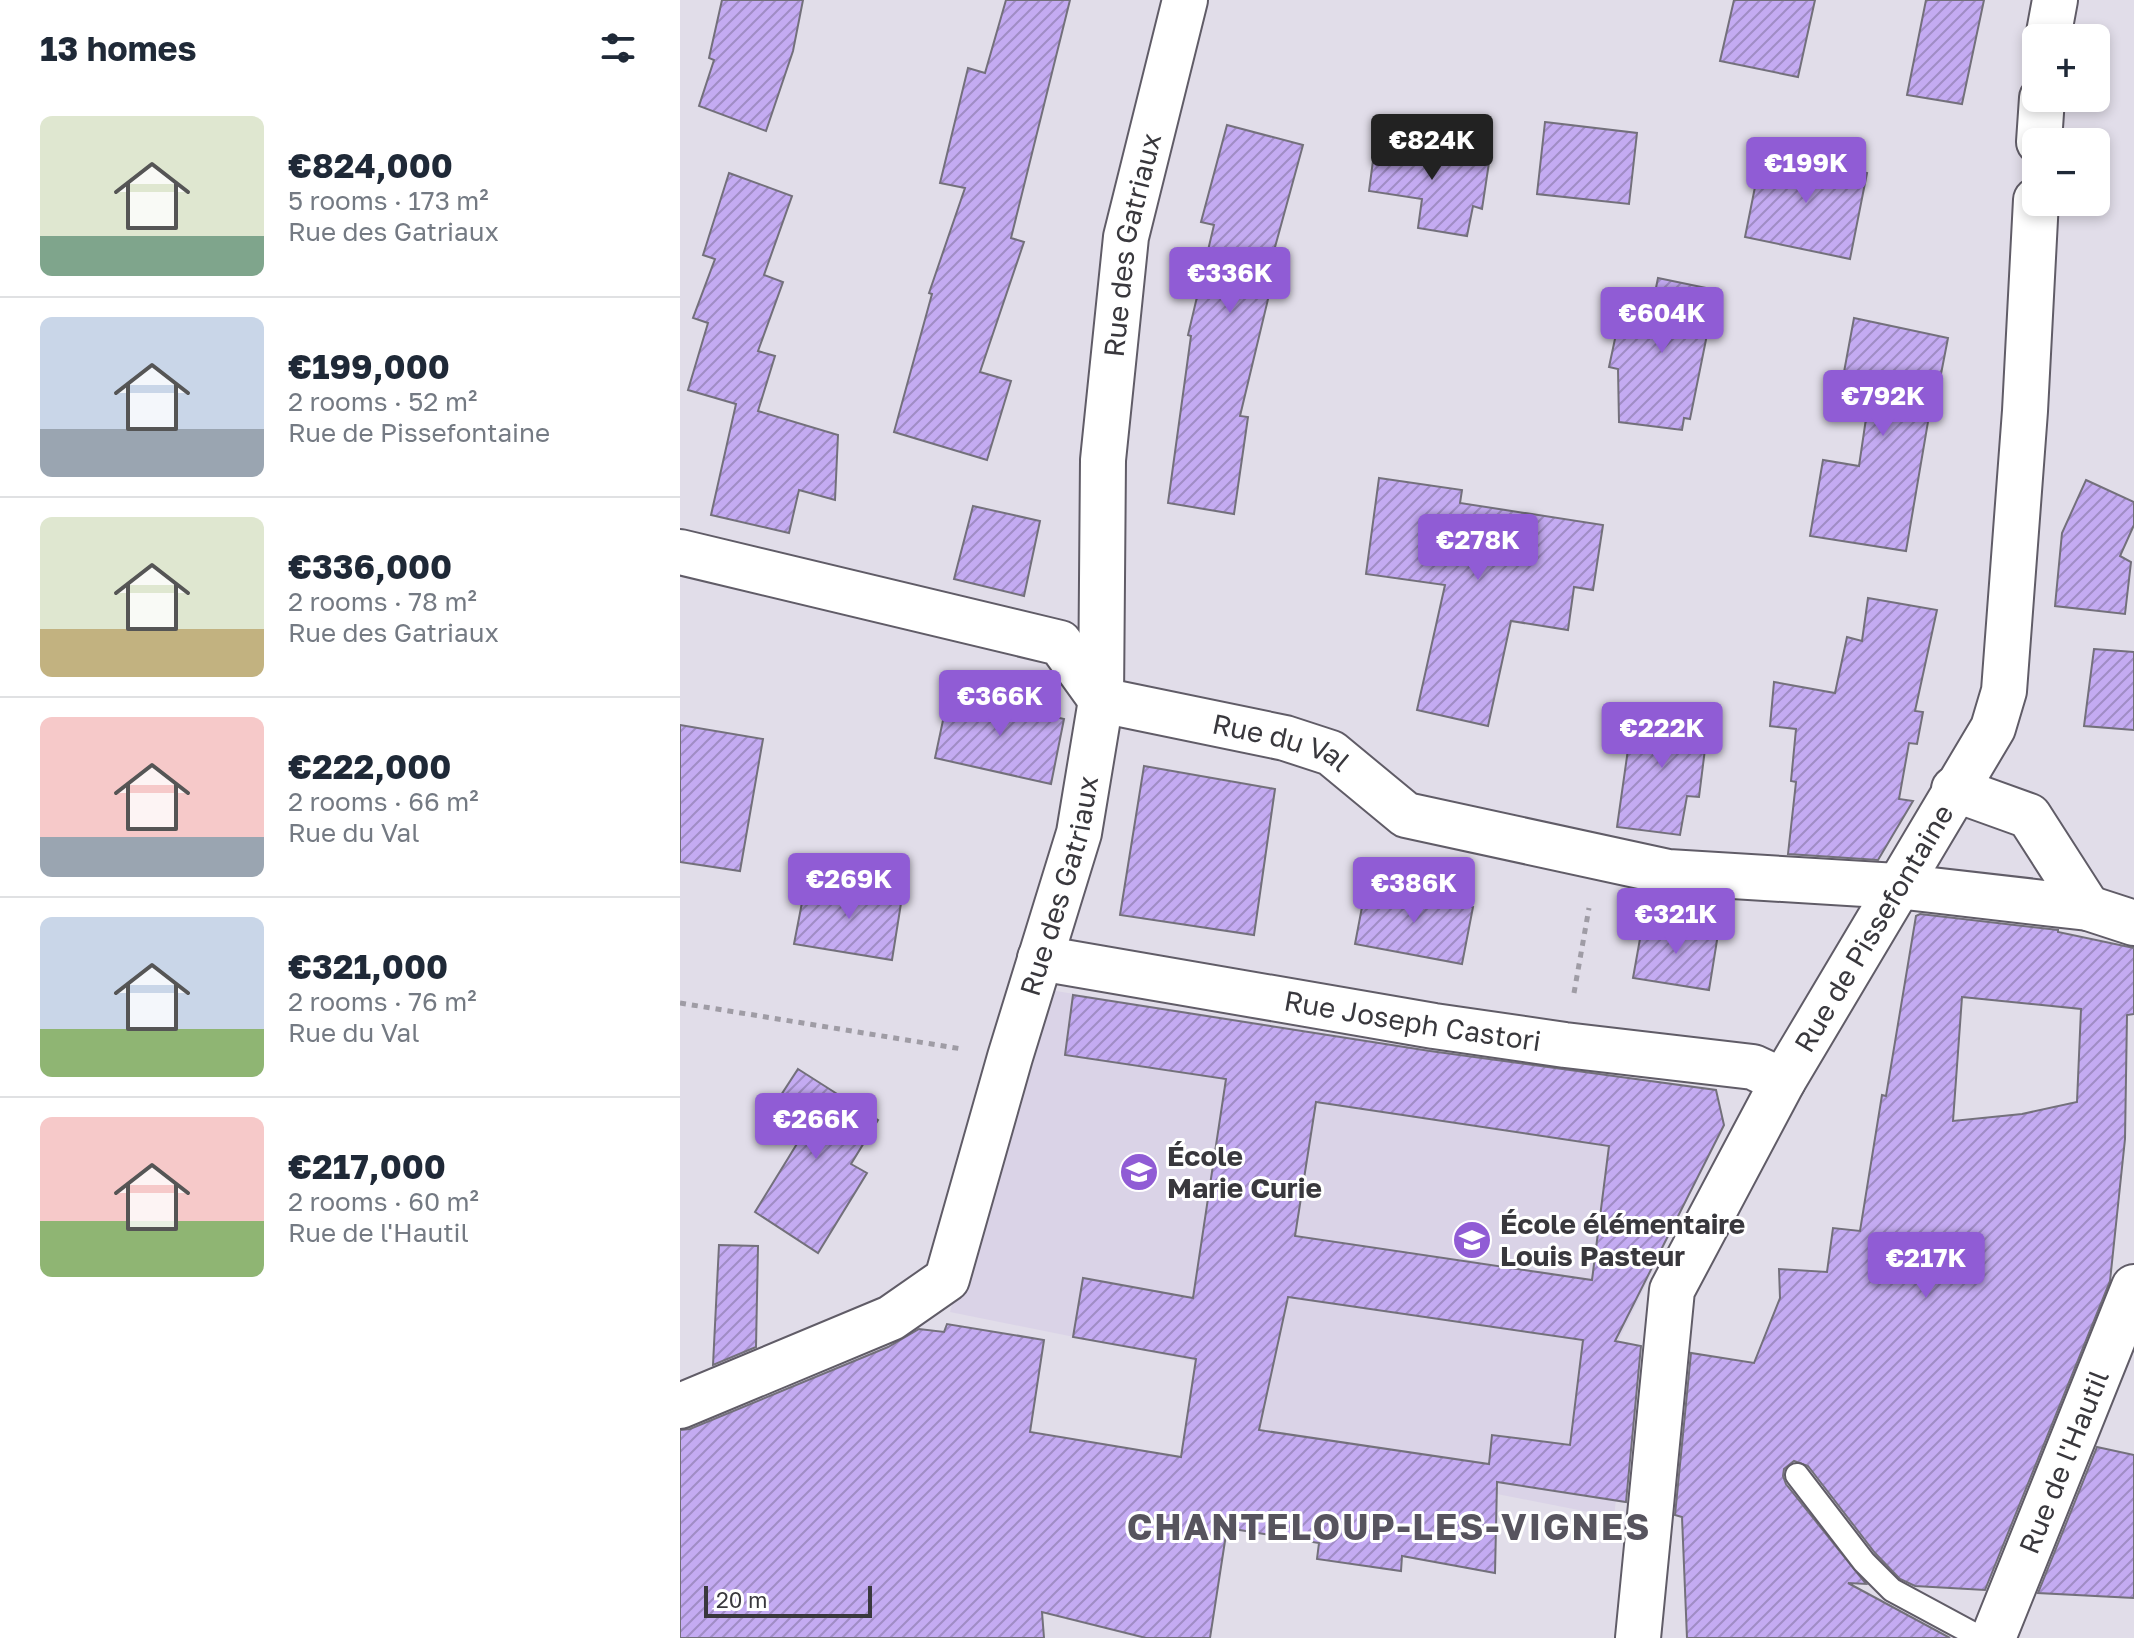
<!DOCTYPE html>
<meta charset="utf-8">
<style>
:root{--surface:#fff;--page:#f2f2f3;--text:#1f2937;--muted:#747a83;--line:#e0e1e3;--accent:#905cd5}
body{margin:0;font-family:"Golos Text",sans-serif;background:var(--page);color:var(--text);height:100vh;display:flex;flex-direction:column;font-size:30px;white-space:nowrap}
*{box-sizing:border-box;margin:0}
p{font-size:26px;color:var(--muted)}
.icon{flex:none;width:44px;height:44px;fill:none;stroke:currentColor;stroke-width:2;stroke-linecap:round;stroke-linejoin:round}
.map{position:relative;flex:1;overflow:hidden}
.side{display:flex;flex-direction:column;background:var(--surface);width:680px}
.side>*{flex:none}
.tools{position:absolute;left:1342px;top:24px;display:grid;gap:16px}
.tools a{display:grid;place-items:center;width:88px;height:88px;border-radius:12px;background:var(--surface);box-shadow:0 4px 12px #0003;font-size:40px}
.scale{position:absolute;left:24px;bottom:20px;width:168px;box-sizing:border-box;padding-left:8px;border:4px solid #39383d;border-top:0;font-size:22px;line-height:28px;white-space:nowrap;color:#39383d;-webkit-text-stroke:6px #fff;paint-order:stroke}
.price{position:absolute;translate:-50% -68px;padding:0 18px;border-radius:8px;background:var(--accent);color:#fff;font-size:26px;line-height:52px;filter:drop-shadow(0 2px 4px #0008)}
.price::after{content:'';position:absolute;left:50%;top:48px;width:24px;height:18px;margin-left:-12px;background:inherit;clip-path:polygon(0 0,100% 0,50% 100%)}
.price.selected{background:#222;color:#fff}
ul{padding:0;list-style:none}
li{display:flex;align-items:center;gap:24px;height:200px;padding:0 40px}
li+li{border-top:2px solid var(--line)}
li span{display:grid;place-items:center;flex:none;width:224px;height:160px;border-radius:12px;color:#555}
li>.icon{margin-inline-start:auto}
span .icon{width:96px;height:96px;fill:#fffc;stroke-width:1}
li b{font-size:34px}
h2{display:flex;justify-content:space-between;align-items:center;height:96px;padding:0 40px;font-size:34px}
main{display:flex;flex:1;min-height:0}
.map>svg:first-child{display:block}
.built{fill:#dad3e7}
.building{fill:url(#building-hatch);stroke:#73707b;stroke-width:2;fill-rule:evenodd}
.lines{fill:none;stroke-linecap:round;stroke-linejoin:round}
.lane-casing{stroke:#605c67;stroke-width:26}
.street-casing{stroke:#605c67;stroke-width:48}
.secondary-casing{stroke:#605c67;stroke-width:48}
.path{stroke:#9f9ca5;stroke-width:5;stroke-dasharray:6 6;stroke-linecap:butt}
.lane{stroke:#fff;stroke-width:22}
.street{stroke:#fff;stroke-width:44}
.secondary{stroke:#fff;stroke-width:44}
.labels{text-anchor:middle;stroke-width:6;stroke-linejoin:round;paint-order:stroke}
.street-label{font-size:28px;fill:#39383d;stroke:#fff}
.poi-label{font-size:28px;font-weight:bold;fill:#39383d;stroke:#fff;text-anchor:start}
.district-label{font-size:36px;font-weight:bold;letter-spacing:2px;fill:#57545e;stroke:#fff}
</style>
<main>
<section class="side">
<h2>13 homes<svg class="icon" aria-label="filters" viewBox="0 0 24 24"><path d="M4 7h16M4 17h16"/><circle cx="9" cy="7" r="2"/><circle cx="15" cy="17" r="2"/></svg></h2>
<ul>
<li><span style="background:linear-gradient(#dfe7d0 75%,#7fa58c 0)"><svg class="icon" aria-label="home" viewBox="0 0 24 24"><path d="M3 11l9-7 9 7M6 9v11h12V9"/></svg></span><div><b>€824,000</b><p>5 rooms · 173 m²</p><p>Rue des Gatriaux</p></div></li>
<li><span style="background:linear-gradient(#c9d6e8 70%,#9aa5b1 0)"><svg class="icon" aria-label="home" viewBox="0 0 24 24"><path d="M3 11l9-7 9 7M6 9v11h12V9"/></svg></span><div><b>€199,000</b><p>2 rooms · 52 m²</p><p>Rue de Pissefontaine</p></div></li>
<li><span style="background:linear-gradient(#dfe7d0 70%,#c2b280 0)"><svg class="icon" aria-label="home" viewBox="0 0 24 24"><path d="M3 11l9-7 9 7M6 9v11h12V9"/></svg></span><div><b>€336,000</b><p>2 rooms · 78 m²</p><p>Rue des Gatriaux</p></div></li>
<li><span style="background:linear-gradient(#f6c9c9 75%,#9aa5b1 0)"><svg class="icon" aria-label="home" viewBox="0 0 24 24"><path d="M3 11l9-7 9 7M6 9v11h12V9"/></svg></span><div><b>€222,000</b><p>2 rooms · 66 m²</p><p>Rue du Val</p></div></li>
<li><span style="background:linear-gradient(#c9d6e8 70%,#8fb573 0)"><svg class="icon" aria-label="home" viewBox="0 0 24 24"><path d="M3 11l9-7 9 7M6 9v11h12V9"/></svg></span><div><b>€321,000</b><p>2 rooms · 76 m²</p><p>Rue du Val</p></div></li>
<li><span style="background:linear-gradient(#f6c9c9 65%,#8fb573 0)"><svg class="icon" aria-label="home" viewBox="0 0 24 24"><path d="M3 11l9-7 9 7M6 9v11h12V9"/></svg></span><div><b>€217,000</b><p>2 rooms · 60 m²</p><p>Rue de l'Hautil</p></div></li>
</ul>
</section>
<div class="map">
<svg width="1454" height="1638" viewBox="0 0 1454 1638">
<defs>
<pattern id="building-hatch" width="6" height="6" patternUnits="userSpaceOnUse" patternTransform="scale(2)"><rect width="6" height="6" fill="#c4abf2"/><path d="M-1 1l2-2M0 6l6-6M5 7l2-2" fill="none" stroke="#a08cc5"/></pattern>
</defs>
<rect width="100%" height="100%" fill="#e1dde9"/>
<path class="built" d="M 363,989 L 630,1031 L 1036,1090 L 1044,1125 L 932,1354 L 952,1357 L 934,1517 L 817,1494 L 818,1465 L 564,1428 L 573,1373 L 270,1312 Z"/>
<g class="building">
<path d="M 42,0 L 123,0 L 113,51 L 86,131 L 19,106 L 34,60 L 29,58 Z"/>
<path d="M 326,0 L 390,0 L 331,238 L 344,242 L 300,372 L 331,381 L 307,460 L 214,432 L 252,294 L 249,293 L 285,188 L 260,183 L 288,68 L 305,73 Z"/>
<path d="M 1054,0 L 1135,0 L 1118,77 L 1040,61 Z"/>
<path d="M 1246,0 L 1304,0 L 1282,104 L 1227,95 Z"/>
<path d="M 865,122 L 957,133 L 949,204 L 857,194 Z"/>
<path d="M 547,125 L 623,145 L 589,269 L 595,270 L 560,416 L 568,417 L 554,514 L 488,503 L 511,336 L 508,335 L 534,225 L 521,222 Z"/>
<path d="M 696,138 L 810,156 L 802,209 L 793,206 L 787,236 L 738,228 L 742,199 L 689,191 Z"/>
<path d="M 1082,152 L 1187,173 L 1170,259 L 1065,237 Z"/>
<path d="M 49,173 L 112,196 L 84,275 L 103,282 L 78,351 L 95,356 L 78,411 L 158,435 L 155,500 L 119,490 L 109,533 L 31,515 L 56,404 L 8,390 L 28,323 L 13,318 L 35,259 L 23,255 Z"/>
<path d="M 978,278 L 1036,290 L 1010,419 L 1004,418 L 1002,430 L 939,422 L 938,369 L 929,367 L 942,306 L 971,312 Z"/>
<path d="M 1174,318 L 1268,338 L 1254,410 L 1250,410 L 1226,551 L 1130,536 L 1143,460 L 1179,466 L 1192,378 L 1164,372 Z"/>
<path d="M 699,478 L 782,490 L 780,503 L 923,525 L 913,590 L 894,587 L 888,630 L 831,621 L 808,726 L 737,710 L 765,585 L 686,574 Z"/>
<path d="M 1406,480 L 1454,502 L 1454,525 L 1440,556 L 1451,562 L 1445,614 L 1375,606 L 1382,533 Z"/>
<path d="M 293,506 L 360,521 L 344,596 L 274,579 Z"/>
<path d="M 1188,598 L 1257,610 L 1235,711 L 1243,712 L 1237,744 L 1229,743 L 1219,799 L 1233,801 L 1198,860 L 1108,854 L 1116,782 L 1111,781 L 1116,729 L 1090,726 L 1094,682 L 1155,693 L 1167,637 L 1182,641 Z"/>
<path d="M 1414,649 L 1454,652 L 1454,730 L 1404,726 Z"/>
<path d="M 269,692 L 384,719 L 371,784 L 255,758 Z"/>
<path d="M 954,707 L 1029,717 L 1019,797 L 1007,796 L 1000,835 L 937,827 Z"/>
<path d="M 0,725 L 83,739 L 60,871 L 0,862 Z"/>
<path d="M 464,766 L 595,789 L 574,935 L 440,915 Z"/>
<path d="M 126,882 L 222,897 L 212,960 L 114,944 Z"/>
<path d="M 686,886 L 793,907 L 782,964 L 675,944 Z"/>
<path d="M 1240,914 L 1378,930 L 1378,932 L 1454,948 L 1454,1014 L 1447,1015 L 1445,1139 L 1430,1281 L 1305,1590 L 1235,1586 L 1220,1579 L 1195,1553 L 1128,1466 L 1114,1461 L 1104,1469 L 1103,1476 L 1106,1484 L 1186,1584 L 1168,1583 L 1270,1638 L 1007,1638 L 1002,1517 L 995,1515 L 1011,1353 L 1074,1363 L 1100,1298 L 1099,1269 L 1147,1272 L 1153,1228 L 1180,1231 L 1202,1095 L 1206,1096 L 1236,916 ZM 1282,997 L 1401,1009 L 1397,1102 L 1342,1114 L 1273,1121 Z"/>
<path d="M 963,922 L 1038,934 L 1029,990 L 953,978 Z"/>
<path d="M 393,995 L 750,1051 L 1036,1090 L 1044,1125 L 935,1341 L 961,1346 L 946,1502 L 817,1482 L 815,1573 L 722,1556 L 721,1571 L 637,1559 L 639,1543 L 547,1528 L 530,1638 L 466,1638 L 362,1612 L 364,1638 L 0,1638 L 0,1430 L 10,1429 L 208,1347 L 239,1329 L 264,1332 L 267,1324 L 364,1340 L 350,1432 L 501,1457 L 516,1359 L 393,1337 L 403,1278 L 513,1298 L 546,1079 L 385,1055 ZM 636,1102 L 929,1146 L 912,1280 L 615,1236 ZM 608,1297 L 903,1340 L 890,1445 L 812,1435 L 809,1464 L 579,1430 Z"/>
<path d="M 118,1069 L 198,1120 L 171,1164 L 187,1173 L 138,1253 L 75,1212 L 123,1134 L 90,1112 Z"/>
<path d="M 39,1245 L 78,1246 L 76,1347 L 33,1365 Z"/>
<path d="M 1417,1447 L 1454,1455 L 1454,1598 L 1358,1593 Z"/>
</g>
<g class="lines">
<defs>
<path id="lane" d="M 1117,1475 L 1184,1562 L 1212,1590 L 1301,1638"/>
<g id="street">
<path d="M 1368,38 L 1375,0"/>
<path d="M 1359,142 L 1362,98"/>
<path id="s1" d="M 0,552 L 380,643 L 421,700 L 605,738 L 651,753 L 726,815 L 988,872 L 1217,886 L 1408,908 L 1454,923"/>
<path d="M 1274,789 L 1349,816 L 1408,908"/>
<path id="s2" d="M 360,958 L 754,1026 L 885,1045 L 1073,1067 L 1103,1081"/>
<path id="s3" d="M 0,1406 L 211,1318 L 267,1279 L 330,1057 L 399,833 L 421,700 L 423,460 L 446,237 L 505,0"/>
<path id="s4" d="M 958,1638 L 992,1290 L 1103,1081 L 1313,728 L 1324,691 L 1345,411 L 1356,200"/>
</g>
<g id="secondary">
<path id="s5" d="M 1313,1638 L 1454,1287"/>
</g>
</defs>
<use href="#lane" class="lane-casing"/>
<use href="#street" class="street-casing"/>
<use href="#secondary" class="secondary-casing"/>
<g class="path">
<path d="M 894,993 L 909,908"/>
<path d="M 0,1003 L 282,1049"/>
</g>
<use href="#lane" class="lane"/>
<use href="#street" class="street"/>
<use href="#secondary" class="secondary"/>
</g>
<defs>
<symbol id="school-disc" viewBox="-11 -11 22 22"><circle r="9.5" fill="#905cd5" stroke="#fff"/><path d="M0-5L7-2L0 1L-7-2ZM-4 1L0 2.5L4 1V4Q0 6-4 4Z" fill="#fff"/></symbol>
</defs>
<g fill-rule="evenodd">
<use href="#school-disc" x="437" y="1150" width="44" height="44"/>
<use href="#school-disc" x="770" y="1218" width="44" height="44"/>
</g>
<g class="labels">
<g class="street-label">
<text dy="10" stroke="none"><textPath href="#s3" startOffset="1354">Rue des Gatriaux</textPath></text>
<text dy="10" stroke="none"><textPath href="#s1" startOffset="646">Rue du Val</textPath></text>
<text dy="10" stroke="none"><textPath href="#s3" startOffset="706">Rue des Gatriaux</textPath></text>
<text dy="10" stroke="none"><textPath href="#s4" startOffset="764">Rue de Pissefontaine</textPath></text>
<text dy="10" stroke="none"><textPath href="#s2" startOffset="378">Rue Joseph Castori</textPath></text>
<text dy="10" stroke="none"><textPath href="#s5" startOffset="190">Rue de l'Hautil</textPath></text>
</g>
<g class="poi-label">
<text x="487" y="1166">École<tspan x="487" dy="32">Marie Curie</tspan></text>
<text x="820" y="1234">École élémentaire<tspan x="820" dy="32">Louis Pasteur</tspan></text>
</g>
<g class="district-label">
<text x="709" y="1540">CHANTELOUP-LES-VIGNES</text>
</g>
</g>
</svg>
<div class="tools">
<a>+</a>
<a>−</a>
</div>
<div class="scale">20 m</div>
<b class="price selected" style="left:752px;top:182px">€824K</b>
<b class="price" style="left:1126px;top:205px">€199K</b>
<b class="price" style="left:550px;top:315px">€336K</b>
<b class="price" style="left:982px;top:355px">€604K</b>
<b class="price" style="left:1203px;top:438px">€792K</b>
<b class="price" style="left:798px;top:582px">€278K</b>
<b class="price" style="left:320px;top:738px">€366K</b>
<b class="price" style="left:982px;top:770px">€222K</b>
<b class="price" style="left:169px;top:921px">€269K</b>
<b class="price" style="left:734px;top:925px">€386K</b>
<b class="price" style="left:996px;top:956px">€321K</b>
<b class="price" style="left:136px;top:1161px">€266K</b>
<b class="price" style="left:1246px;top:1300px">€217K</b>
</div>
</main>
